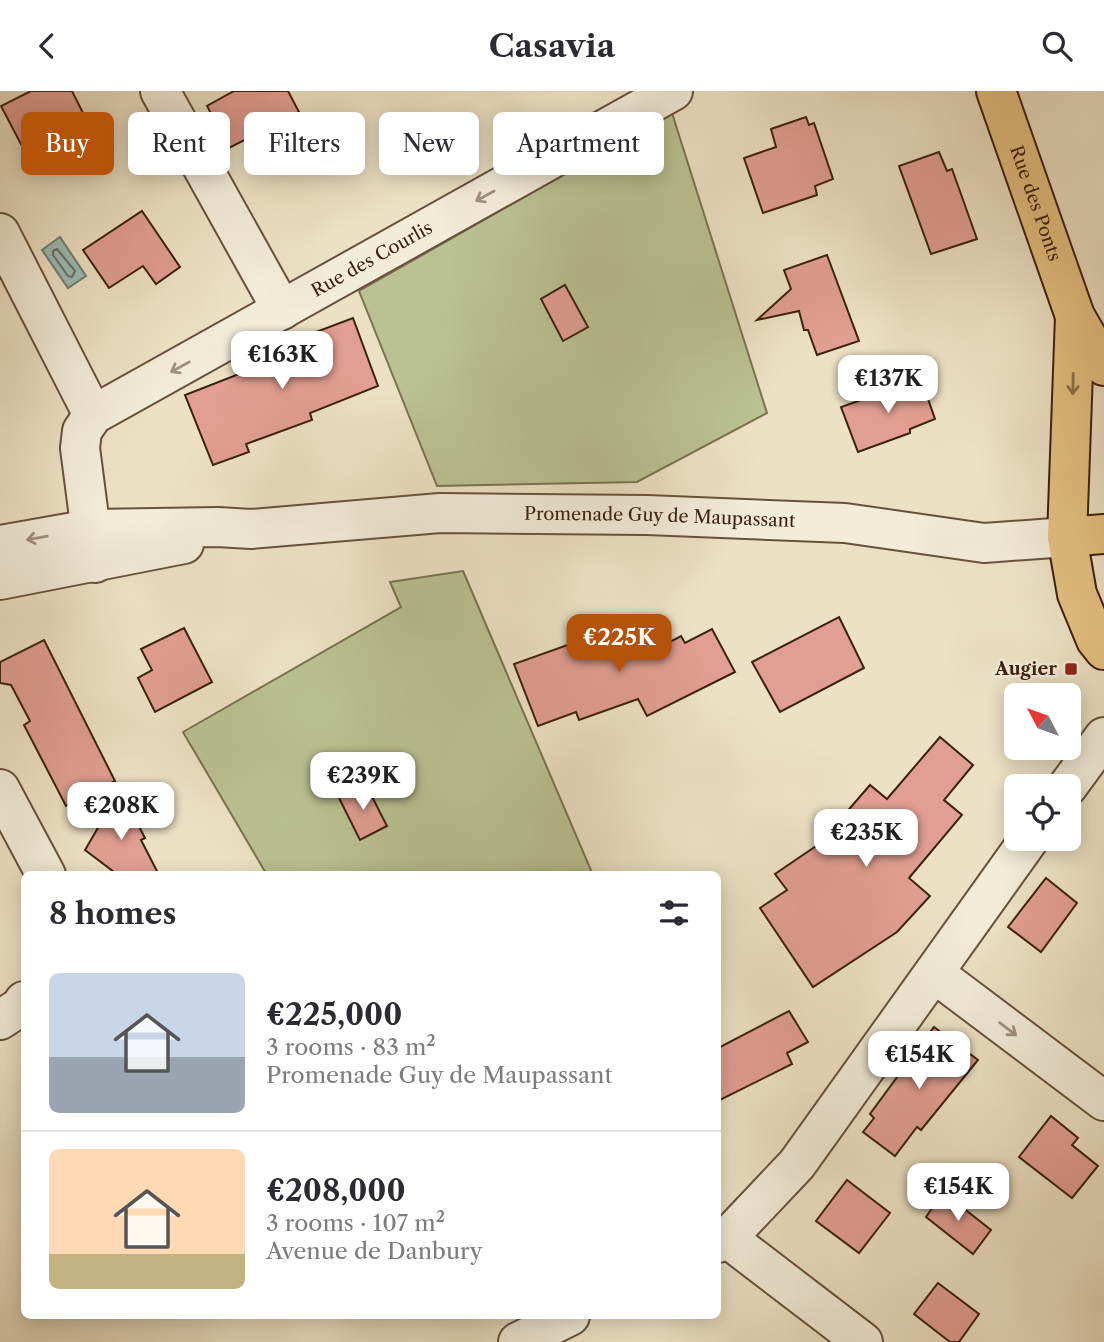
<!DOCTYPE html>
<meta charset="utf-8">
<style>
:root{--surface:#fff;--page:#f7f7f7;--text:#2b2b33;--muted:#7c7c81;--line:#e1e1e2;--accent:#b45309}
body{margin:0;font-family:"Libre Caslon Text",serif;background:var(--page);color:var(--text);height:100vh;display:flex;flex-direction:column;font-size:26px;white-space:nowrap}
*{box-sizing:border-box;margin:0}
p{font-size:23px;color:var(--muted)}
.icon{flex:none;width:38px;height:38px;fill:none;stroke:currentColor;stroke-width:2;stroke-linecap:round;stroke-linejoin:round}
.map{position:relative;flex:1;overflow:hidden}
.panel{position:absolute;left:21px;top:780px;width:700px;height:448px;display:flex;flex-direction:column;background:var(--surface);border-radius:10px;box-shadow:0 4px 18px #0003}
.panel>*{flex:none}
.top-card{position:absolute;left:21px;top:21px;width:700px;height:63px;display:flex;gap:14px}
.needle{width:46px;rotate:311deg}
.buttons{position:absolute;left:1004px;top:592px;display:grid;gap:14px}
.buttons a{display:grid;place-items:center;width:77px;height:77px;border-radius:10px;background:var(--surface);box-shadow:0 4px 18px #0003;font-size:35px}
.price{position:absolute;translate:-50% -60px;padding:0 16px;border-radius:14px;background:#fff;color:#222;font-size:23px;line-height:46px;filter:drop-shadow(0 2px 4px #0008)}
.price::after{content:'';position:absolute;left:50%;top:42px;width:21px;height:16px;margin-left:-10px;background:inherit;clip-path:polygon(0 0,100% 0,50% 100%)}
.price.active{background:var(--accent);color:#fff}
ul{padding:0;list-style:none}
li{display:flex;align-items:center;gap:21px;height:175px;padding:0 28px}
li+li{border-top:2px solid var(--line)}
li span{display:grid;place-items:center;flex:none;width:196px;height:140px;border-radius:10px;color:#555}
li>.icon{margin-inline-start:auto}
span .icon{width:84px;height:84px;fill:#fffc;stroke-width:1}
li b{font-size:30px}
h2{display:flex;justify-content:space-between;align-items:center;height:84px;padding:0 28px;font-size:30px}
.chip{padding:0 24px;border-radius:10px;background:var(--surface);box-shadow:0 4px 18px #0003;font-size:24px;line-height:63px}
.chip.active{background:var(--accent);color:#fff}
header{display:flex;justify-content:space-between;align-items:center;height:91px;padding:0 28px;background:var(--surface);font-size:32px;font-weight:700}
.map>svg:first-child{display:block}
.green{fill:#bac293;stroke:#7a7251;stroke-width:2}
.water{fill:#9abcb8;stroke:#747e74;stroke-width:2}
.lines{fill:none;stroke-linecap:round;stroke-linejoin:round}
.shore{stroke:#6a6e64;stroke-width:2}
.building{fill:#e19e92;stroke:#3b210f;stroke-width:2}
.minor-casing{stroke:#68513c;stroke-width:42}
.major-casing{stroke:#3b210f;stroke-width:42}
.minor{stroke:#f3ecd9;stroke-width:38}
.major{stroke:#e6c082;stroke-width:38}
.oneway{stroke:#a0917e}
.oneway2{stroke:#907048}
.poi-dot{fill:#8f2418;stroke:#f3ecd9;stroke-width:2.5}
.labels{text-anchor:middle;stroke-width:5;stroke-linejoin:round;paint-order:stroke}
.street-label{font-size:18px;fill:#3b210f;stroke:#f3ecd9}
.poi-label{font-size:18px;font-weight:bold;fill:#3b210f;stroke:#f3ecd9;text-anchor:end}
</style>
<header><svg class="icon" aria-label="back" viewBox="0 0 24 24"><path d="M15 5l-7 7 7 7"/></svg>Casavia<svg class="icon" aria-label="search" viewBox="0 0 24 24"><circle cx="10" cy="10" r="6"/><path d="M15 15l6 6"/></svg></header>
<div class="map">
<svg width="1104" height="1251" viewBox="0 0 1104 1251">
<rect width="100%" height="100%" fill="#ede1c5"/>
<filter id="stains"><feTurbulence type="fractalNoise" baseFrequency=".00286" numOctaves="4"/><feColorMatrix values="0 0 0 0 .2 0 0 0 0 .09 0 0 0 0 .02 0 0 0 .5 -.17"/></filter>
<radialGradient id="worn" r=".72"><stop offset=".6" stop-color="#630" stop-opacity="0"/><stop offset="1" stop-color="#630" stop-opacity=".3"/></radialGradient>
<g class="green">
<path d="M 672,22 L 767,322 L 637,391 L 437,395 L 359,200 Z"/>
<path d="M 463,480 L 593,784 L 267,784 L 183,641 L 401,516 L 390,491 Z"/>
</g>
<path class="water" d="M 60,146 L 86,185 L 68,197 L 42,159 Z"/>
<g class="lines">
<path class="shore" d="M 57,158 L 75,180 L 72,186 L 68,185 L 53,164 L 53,160 Z"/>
</g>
<g class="building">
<path d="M 31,0 L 72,0 L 86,28 L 24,59 L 1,15 Z"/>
<path d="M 234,0 L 288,0 L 299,21 L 229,57 L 207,15 Z"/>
<path d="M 806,26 L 809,34 L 814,32 L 833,88 L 815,95 L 817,104 L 763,122 L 744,67 L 776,56 L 771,38 Z"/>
<path d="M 939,61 L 947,80 L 952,78 L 977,148 L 931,163 L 899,75 Z"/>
<path d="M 142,120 L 180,176 L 156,193 L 143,175 L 109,197 L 83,159 Z"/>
<path d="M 827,164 L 859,250 L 817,264 L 808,239 L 804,239 L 799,220 L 757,229 L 791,198 L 784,179 Z"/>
<path d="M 565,194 L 588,236 L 563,250 L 541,208 Z"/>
<path d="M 353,227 L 378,295 L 310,322 L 312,329 L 246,353 L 249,361 L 213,374 L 185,304 L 288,264 L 284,253 Z"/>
<path d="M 921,288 L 935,328 L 910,338 L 910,342 L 858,361 L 841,316 Z"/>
<path d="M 839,526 L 864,577 L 780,621 L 752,571 Z"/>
<path d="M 632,531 L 649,562 L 681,545 L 685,552 L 712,538 L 735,581 L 647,625 L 638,608 L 579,629 L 576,621 L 538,635 L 514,573 Z"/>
<path d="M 184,537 L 212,591 L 155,621 L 138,587 L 152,579 L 141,558 Z"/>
<path d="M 44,549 L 115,690 L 66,715 L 24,634 L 30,630 L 11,594 L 0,592 L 0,571 Z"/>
<path d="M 940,646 L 973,674 L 944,709 L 962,724 L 909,787 L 930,805 L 897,841 L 813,896 L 760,817 L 787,799 L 775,783 L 819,753 L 870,694 L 887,708 Z"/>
<path d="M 366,694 L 387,735 L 360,749 L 339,707 Z"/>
<path d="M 120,699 L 145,747 L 141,749 L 159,784 L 118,784 L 85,759 Z"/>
<path d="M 1046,787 L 1077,812 L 1041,861 L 1008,836 Z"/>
<path d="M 789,920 L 808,951 L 787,962 L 792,973 L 718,1010 L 718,957 Z"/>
<path d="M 934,936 L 978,969 L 921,1039 L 917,1036 L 895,1065 L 863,1041 L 874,1027 L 870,1023 Z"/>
<path d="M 1051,1025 L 1078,1047 L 1072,1054 L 1098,1075 L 1072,1107 L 1019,1066 Z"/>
<path d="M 847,1089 L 890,1122 L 859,1162 L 816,1130 Z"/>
<path d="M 943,1101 L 991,1139 L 973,1163 L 926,1126 Z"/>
<path d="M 938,1192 L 979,1223 L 959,1251 L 950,1251 L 914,1223 Z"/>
</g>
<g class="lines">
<defs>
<g id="minor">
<path d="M 160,0 L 282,219"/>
<path d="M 0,142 L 93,324"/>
<path id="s1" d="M 0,454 L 91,438 L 218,436 L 251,438 L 440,422 L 647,424 L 845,432 L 984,452 L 1067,446"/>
<path id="s2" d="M 95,472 L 80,357 L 82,340 L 93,324 L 673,0"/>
<path d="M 0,489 L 184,453"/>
<path d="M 1068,695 L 1104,646"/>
<path d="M 0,698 L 46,784"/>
<path d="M 934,882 L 1104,1010"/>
<path d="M 0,929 L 20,916 L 24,910"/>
<path d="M 727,1147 L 863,1251"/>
<path d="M 718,1152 L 727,1147 L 797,1073 L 1030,747"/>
<path d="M 518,1251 L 570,1225"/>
</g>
<g id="major">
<path id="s3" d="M 996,0 L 1075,225 L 1104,275"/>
<path d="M 1075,225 L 1067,446 L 1077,503 L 1096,549 L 1104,559"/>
<path d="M 1067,446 L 1104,443"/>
</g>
</defs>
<use href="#minor" class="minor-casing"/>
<use href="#major" class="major-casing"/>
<use href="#minor" class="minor"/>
<use href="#major" class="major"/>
</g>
<defs><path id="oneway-shaft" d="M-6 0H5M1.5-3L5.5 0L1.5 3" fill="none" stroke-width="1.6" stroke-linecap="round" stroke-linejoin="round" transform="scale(1.75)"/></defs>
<g class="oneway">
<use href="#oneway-shaft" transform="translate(485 105) rotate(151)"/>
<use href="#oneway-shaft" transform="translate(180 276) rotate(151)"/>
<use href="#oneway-shaft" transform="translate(37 447) rotate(170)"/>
<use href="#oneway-shaft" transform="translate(1008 938) rotate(37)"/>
</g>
<use class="oneway2" href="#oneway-shaft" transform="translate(1073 293) rotate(91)"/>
<rect class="poi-dot" x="1064" y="571" width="14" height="14" rx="3.5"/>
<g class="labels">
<g class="street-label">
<text dy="6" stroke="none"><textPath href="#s3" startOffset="119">Rue des Ponts</textPath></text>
<text dy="6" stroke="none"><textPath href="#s2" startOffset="472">Rue des Courlis</textPath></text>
<text dy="6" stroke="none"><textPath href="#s1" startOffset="662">Promenade Guy de Maupassant</textPath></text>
</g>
<g class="poi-label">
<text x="1057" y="584">Augier</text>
</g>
</g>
<rect width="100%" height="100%" filter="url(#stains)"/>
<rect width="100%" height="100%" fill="url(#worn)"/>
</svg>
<div class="buttons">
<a><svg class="needle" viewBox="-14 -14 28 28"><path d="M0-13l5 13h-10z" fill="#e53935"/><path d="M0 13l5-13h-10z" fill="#7c7c81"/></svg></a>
<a><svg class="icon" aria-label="locate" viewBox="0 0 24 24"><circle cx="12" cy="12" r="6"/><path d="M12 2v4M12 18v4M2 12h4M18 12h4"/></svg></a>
</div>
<b class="price" style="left:282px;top:300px">€163K</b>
<b class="price" style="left:888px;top:324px">€137K</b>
<b class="price active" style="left:619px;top:583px">€225K</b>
<b class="price" style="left:363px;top:721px">€239K</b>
<b class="price" style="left:121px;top:751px">€208K</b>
<b class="price" style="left:866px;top:778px">€235K</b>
<b class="price" style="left:919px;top:1000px">€154K</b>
<b class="price" style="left:958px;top:1132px">€154K</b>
<div class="top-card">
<a class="chip active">Buy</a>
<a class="chip">Rent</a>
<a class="chip">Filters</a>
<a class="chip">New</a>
<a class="chip">Apartment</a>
</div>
<section class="panel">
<h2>8 homes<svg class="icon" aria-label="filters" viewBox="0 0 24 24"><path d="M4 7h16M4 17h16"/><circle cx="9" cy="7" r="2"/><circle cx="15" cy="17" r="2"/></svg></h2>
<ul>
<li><span style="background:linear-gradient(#c9d6e8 60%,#9aa5b1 0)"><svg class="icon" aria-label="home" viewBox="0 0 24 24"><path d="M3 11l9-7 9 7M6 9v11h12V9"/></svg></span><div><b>€225,000</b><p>3 rooms · 83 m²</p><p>Promenade Guy de Maupassant</p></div></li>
<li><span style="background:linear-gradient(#ffd9b3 75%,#c2b280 0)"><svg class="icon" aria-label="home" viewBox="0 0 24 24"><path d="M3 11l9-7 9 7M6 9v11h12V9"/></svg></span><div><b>€208,000</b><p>3 rooms · 107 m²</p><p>Avenue de Danbury</p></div></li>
</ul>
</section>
</div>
